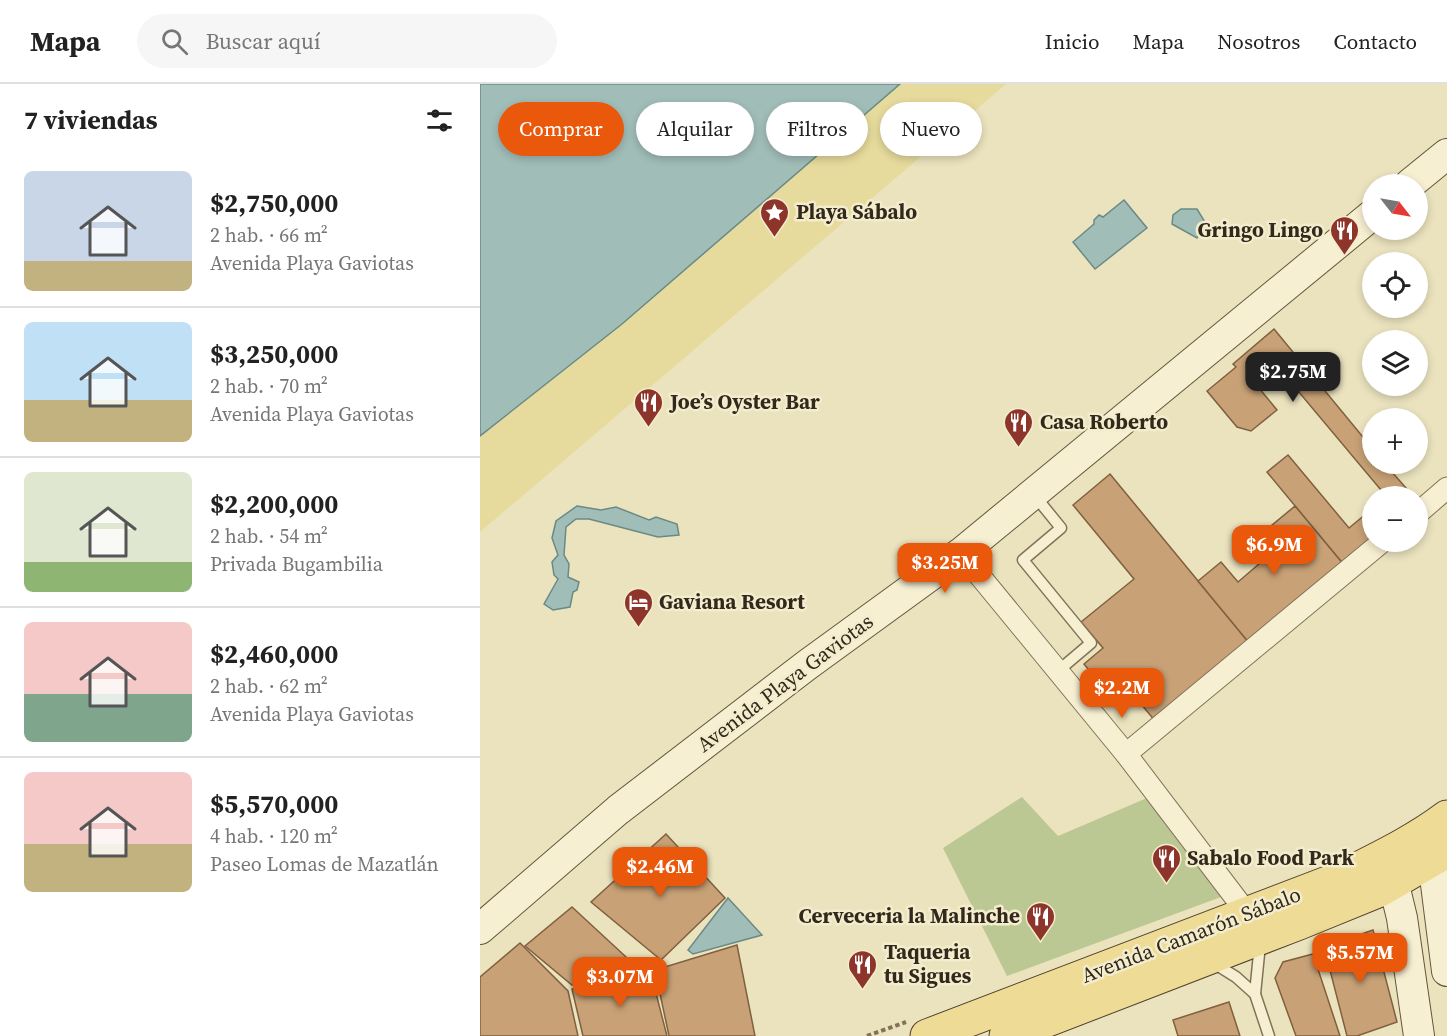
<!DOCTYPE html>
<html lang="es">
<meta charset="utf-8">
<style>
:root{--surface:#fff;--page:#f6f6f6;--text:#222;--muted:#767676;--line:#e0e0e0;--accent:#ea580c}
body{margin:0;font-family:"Source Serif 4",serif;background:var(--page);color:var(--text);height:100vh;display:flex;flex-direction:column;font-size:22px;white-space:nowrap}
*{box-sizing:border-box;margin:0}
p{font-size:20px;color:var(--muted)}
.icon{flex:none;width:33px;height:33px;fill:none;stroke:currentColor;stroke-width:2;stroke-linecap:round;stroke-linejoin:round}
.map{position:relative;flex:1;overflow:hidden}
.side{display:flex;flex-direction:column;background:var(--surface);width:480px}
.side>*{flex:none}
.banner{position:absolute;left:18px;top:18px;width:570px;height:54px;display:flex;gap:12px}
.needle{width:39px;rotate:121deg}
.buttons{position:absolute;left:882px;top:90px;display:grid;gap:12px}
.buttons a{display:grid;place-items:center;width:66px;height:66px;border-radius:50%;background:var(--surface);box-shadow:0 3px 9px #0003;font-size:30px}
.price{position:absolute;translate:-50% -51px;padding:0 14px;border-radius:12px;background:var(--accent);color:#fff;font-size:20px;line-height:39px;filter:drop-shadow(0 2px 3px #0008)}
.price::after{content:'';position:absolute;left:50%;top:36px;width:18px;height:14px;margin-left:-9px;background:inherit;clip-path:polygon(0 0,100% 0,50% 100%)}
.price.current{background:#222;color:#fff}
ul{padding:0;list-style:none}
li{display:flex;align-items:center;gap:18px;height:150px;padding:0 24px}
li+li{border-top:2px solid var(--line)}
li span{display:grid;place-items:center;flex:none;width:168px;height:120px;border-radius:9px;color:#555}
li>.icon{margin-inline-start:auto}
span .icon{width:72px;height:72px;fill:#fffc;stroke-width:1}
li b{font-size:26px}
h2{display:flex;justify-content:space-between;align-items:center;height:72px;padding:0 24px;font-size:26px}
.chip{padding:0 21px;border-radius:27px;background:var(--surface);box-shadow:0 3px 9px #0003;font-size:21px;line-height:54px}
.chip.current{background:var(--accent);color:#fff}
header{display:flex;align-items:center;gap:36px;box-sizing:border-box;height:84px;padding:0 30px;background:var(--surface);border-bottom:2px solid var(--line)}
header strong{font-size:28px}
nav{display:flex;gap:33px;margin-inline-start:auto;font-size:21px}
.search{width:420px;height:54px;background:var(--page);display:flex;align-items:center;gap:15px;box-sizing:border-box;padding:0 21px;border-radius:33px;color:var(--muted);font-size:22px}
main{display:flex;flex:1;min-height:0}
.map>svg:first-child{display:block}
.green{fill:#bcc893}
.sand{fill:#e6db9c}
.water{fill:#a1bdb8;stroke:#6a8a85;stroke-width:1.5}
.building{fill:#c8a176;stroke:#80603f;stroke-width:1.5}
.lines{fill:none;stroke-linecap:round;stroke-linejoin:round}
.lane-casing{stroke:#827358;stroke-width:13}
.street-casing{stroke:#827358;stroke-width:23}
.secondary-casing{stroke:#64543b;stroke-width:32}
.primary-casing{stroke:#50412c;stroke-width:35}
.path{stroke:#827358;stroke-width:4;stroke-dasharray:4.5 3;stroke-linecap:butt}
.lane{stroke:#f7efd1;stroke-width:10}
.street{stroke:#f7efd1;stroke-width:21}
.secondary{stroke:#f7efd1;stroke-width:30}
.primary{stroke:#eedc96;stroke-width:33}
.labels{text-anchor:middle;stroke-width:5;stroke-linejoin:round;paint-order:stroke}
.poi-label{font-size:21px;font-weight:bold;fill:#32291c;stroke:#f3eccd;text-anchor:start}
.street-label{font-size:21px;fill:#32291c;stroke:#f3eccd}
</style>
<header>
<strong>Mapa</strong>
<div class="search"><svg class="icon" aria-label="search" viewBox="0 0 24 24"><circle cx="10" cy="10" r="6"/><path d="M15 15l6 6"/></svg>Buscar aquí</div>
<nav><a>Inicio</a><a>Mapa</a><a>Nosotros</a><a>Contacto</a></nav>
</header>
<main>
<section class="side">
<h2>7 viviendas<svg class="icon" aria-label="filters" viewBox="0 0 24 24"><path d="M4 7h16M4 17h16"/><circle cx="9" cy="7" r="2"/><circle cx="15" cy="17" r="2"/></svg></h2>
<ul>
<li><span style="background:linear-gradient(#c9d6e8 75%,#c2b280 0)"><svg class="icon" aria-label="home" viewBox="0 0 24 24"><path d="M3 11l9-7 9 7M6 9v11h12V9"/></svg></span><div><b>$2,750,000</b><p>2 hab. · 66 m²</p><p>Avenida Playa Gaviotas</p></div></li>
<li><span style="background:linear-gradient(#bfe0f5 65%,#c2b280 0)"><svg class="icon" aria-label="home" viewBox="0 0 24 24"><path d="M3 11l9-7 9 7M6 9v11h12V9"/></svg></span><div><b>$3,250,000</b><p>2 hab. · 70 m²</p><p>Avenida Playa Gaviotas</p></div></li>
<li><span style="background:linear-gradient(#dfe7d0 75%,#8fb573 0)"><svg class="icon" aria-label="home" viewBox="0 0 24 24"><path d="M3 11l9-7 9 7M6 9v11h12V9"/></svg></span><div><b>$2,200,000</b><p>2 hab. · 54 m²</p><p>Privada Bugambilia</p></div></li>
<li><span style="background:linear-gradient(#f6c9c9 60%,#7fa58c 0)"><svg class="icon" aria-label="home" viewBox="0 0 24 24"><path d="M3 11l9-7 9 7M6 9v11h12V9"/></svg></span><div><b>$2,460,000</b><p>2 hab. · 62 m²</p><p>Avenida Playa Gaviotas</p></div></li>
<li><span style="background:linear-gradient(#f6c9c9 60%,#c2b280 0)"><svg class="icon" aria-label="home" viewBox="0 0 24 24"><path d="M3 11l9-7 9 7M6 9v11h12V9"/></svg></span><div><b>$5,570,000</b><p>4 hab. · 120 m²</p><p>Paseo Lomas de Mazatlán</p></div></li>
</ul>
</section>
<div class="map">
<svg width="967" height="952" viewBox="0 0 967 952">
<rect width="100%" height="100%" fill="#ebe3be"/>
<path class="green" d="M 542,713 L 578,752 L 667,714 L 741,813 L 527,892 L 463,764 Z"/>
<path class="sand" d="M 420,0 L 526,0 L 0,448 L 0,352 L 142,240 Z"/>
<g class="water">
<path d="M 0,0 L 420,0 L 142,240 L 0,352 Z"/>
<path d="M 644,116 L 667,144 L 615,185 L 593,158 L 614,140 L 614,136 L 619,131 L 623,133 Z"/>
<path d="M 701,125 L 717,125 L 725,138 L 717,154 L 692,140 L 693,131 Z"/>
<path d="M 97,422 L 121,426 L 136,423 L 169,436 L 176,433 L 197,440 L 199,451 L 178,453 L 109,435 L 96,435 L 86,443 L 84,471 L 89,480 L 88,493 L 99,498 L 97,506 L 93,508 L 90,523 L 73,526 L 64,520 L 78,495 L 74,491 L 72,478 L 78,471 L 72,454 L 76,437 Z"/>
<path d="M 248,814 L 282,851 L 213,870 L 208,866 Z"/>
</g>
<g class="building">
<path d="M 794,245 L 892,364 L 892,380 L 905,380 L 933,412 L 906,412 L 808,295 L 797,305 L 789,296 L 779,304 L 797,326 L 771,347 L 757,343 L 727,307 L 756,283 L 753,280 Z"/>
<path d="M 808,371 L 869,444 L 892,425 L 893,458 L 864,481 L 787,388 Z"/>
<path d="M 630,390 L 770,560 L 676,638 L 645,601 L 631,613 L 604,580 L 623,564 L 601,538 L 654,495 L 593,421 Z"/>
<path d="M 815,422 L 864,481 L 770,560 L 718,497 L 741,478 L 758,498 L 787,473 L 773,457 Z"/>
<path d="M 186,750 L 245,814 L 181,876 L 111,818 Z"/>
<path d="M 92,823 L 158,884 L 144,887 L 134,884 L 124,892 L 114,889 L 92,901 L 45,862 Z"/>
<path d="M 893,846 L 917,938 L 877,952 L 867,952 L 844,863 Z"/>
<path d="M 40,859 L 88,907 L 98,952 L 0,952 L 0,893 Z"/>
<path d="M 257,861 L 275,952 L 189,952 L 175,886 Z"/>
<path d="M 833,870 L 860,952 L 816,952 L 795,894 L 803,878 Z"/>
<path d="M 170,886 L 187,952 L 103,952 L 92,905 Z"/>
<path d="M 749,918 L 760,952 L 698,952 L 693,936 Z"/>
</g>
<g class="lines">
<defs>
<g id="lane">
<path d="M 555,412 L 581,444 L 543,476 L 611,559 L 578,587"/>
<path d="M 780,860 L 775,910 L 789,952"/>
<path d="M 732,878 L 756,893 L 775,910"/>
</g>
<g id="street">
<path d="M 938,429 L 967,404"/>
<path d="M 481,469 L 646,670 L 767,829"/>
<path d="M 646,670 L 902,458"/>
</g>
<g id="secondary">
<path d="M 930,100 L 967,70"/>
<path d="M 950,753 L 967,887"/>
<path d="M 908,776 L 922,834 L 939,952"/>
<path d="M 0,845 L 138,726 L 327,581 L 481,469 L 892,131"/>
</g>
<g id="primary">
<path d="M 447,952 L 858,795 C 895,776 934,758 967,733"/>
<path d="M 526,952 L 819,839 L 900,806 L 967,767"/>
</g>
</defs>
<use href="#lane" class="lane-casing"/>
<use href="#street" class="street-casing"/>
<use href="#secondary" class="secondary-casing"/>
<use href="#primary" class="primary-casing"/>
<path class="path" d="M 387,952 L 426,938"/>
<use href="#lane" class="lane"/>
<use href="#street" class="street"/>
<use href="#secondary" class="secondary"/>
<use href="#primary" class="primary"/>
</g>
<defs>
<symbol id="sight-pin" viewBox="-11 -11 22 30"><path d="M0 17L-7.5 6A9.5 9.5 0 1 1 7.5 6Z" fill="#8e352b" stroke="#f3eccd"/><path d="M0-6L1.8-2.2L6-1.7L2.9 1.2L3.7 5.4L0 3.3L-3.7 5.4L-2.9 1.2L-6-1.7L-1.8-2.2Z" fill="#fff"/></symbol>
<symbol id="restaurant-pin" viewBox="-11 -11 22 30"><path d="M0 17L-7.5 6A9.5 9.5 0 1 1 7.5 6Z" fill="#8e352b" stroke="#f3eccd"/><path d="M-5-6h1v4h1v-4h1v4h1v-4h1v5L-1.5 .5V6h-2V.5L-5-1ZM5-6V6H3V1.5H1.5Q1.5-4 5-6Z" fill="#fff"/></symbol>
<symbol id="hotel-pin" viewBox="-11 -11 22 30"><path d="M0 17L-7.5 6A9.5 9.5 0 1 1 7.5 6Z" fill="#8e352b" stroke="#f3eccd"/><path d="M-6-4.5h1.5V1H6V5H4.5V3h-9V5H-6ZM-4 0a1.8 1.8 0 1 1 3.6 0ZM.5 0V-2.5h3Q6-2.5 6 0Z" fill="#fff"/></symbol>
</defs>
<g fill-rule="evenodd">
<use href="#sight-pin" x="278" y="112" width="33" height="45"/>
<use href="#restaurant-pin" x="848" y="130" width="33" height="45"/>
<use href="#restaurant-pin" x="152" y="302" width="33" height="45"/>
<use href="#restaurant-pin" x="522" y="322" width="33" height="45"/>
<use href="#hotel-pin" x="142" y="502" width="33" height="45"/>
<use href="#restaurant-pin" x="670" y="758" width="33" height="45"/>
<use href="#restaurant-pin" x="544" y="816" width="33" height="45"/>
<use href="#restaurant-pin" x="366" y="864" width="33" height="45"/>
</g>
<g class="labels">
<g class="poi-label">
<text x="316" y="135">Playa Sábalo</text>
<text x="843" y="153" text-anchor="end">Gringo Lingo</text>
<text x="190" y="325">Joe’s Oyster Bar</text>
<text x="560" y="345">Casa Roberto</text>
<text x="179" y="525">Gaviana Resort</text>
<text x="707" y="781">Sabalo Food Park</text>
<text x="540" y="839" text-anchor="end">Cerveceria la Malinche</text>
<text x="404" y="875">Taqueria<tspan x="404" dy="24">tu Sigues</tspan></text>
</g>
<g class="street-label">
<text transform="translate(305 599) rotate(-37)" y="7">Avenida Playa Gaviotas</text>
<text transform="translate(711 851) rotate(-21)" y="7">Avenida Camarón Sábalo</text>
</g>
</g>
</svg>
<div class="buttons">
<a><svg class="needle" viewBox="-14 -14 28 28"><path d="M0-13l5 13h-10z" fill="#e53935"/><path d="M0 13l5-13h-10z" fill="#767676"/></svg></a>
<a><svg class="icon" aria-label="locate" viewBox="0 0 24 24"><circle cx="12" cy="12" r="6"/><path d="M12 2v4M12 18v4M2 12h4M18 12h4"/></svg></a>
<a><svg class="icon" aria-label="layers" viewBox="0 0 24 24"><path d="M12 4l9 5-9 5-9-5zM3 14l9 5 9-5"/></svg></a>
<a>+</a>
<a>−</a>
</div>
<b class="price current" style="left:813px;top:319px">$2.75M</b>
<b class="price" style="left:794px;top:492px">$6.9M</b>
<b class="price" style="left:465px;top:510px">$3.25M</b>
<b class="price" style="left:642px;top:635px">$2.2M</b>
<b class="price" style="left:180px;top:814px">$2.46M</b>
<b class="price" style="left:880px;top:900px">$5.57M</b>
<b class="price" style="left:140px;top:924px">$3.07M</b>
<div class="banner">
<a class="chip current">Comprar</a>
<a class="chip">Alquilar</a>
<a class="chip">Filtros</a>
<a class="chip">Nuevo</a>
</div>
</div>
</main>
